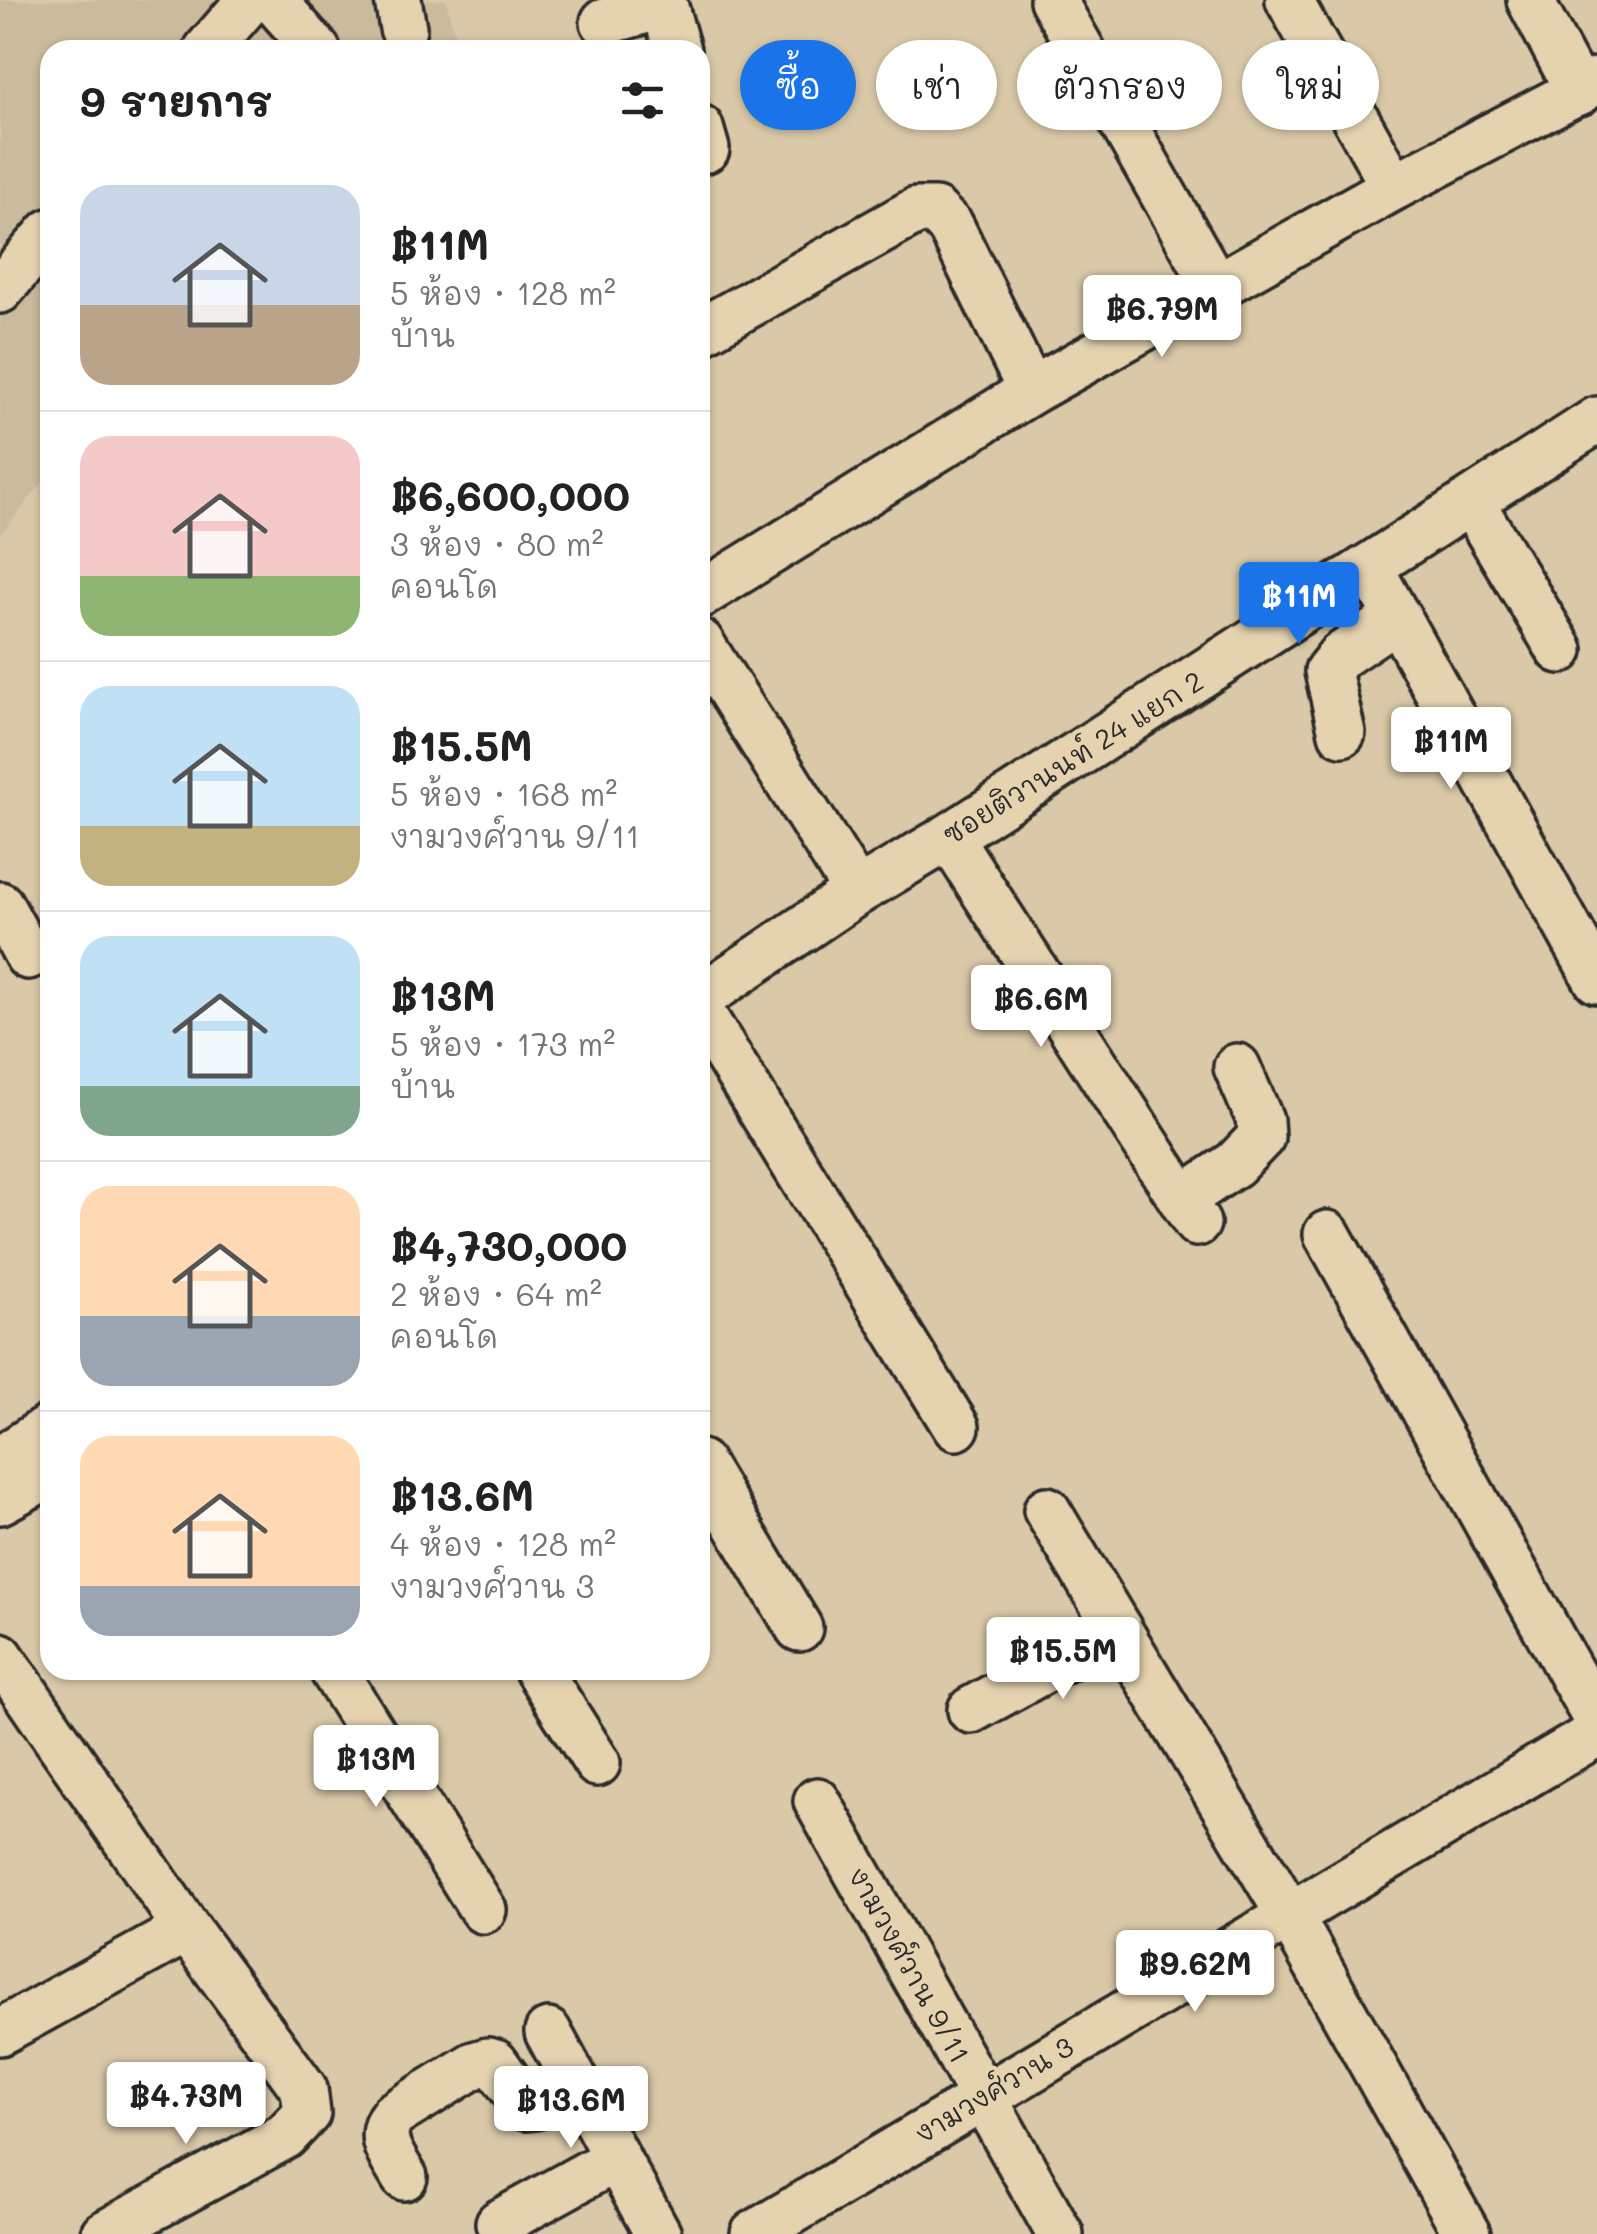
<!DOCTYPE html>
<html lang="th">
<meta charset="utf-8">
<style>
:root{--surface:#fff;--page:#f6f6f6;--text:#222;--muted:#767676;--line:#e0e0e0;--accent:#1a73e8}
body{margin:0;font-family:Mali,"Playpen Sans Thai",sans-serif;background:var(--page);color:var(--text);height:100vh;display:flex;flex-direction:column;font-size:38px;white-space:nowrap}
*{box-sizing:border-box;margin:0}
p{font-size:32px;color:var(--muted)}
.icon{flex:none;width:55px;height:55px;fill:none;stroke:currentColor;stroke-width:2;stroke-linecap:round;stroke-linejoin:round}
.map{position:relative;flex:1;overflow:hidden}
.side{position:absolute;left:40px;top:40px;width:670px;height:1640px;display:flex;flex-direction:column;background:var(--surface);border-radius:30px;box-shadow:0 2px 8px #0004}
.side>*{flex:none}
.banner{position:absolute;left:740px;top:40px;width:705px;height:90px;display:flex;gap:20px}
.price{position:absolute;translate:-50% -85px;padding:0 22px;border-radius:10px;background:#fff;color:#222;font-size:32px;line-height:65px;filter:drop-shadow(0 2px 5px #0008)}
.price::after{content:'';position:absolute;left:50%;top:60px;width:30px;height:22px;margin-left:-15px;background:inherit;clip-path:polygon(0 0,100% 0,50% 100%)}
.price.current{background:var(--accent);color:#fff}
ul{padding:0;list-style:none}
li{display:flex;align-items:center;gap:30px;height:250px;padding:0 40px}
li+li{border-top:2px solid var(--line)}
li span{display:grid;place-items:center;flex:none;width:280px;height:200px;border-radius:30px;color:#555}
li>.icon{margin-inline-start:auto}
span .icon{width:120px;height:120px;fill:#fffc;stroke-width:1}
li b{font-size:42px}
h2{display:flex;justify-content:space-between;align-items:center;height:120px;padding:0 40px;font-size:42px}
.chip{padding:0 35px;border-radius:45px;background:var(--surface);box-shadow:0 2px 8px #0004;font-size:35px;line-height:90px}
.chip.current{background:var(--accent);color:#fff}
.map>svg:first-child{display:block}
.built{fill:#cabb9d}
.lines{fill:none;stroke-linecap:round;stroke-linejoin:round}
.minor-casing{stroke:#2b2b2b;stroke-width:52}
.minor{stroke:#e5d3b0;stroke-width:45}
.labels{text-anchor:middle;stroke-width:8;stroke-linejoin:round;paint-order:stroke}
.street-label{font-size:28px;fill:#2b2b2b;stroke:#e5d3b0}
</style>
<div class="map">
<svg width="1597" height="2234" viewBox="0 0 1597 2234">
<rect width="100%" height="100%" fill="#dac9a8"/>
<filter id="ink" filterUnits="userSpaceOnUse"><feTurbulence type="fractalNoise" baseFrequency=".01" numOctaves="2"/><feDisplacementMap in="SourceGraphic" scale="20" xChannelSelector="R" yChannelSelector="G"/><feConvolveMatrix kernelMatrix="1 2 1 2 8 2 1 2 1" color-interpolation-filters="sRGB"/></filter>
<g filter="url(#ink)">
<path class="built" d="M 0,0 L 446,0 L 459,50 L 50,50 L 50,474 L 0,535 Z"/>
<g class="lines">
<defs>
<g id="minor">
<path d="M 273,0 L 317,50"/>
<path d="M 398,0 L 403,28"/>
<path d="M 663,0 L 677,50"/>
<path d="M 1053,0 L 1216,287"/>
<path d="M 1289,0 L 1394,187"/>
<path d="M 1530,0 L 1579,92"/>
<path d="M 604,22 L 664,5"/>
<path d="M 207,50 L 250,0"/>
<path d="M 700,128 L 706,149"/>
<path d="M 0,290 L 50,232"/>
<path d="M 700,332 L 916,211 L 935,211 L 951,227 L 1031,391"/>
<path d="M 1471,502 L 1560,650"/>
<path d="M 1370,568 L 1597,980"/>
<path d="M 700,595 L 1031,391 L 1394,187 L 1597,81"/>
<path d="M 700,642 L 857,892"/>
<path d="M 1342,733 L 1328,671 L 1340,656 L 1398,617"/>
<path d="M 949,837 L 1197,1223"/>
<path d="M 0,905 L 28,956"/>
<path d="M 700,998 L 857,892 L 949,837 L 1597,420"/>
<path d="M 700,1011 L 956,1427"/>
<path d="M 1182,1199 L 1235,1164 L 1261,1137 L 1260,1120 L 1237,1067"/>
<path d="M 1327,1234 L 1597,1720"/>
<path d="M 0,1460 L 50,1427"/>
<path d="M 700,1463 L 799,1628"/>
<path d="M 0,1501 L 50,1474"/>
<path d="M 1047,1510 L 1290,1916 L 1467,2234"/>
<path d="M 0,1656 L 187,1929 L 304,2089 L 307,2113 L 285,2136 L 104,2234"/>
<path d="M 333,1670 L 483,1910"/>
<path d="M 538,1670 L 597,1763"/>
<path d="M 971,1710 L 1118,1629"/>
<path d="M 817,1801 L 1060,2234"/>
<path d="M 0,2032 L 187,1929"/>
<path d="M 548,2032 L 658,2234"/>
<path d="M 404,2177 C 392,2156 375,2137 393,2115 L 474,2065 L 488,2061 L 495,2063 L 526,2107 L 536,2106 L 574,2080"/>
<path d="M 499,2223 L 617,2158"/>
<path d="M 754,2234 L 1597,1733"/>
</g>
</defs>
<use href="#minor" class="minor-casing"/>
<use href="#minor" class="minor"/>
</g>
</g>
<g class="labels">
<g class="street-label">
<text transform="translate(1073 758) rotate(-32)" y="10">ซอยติวานนท์ 24 แยก 2</text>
<text transform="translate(909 1965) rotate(61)" y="10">งามวงศ์วาน 9/11</text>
<text transform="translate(994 2090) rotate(-31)" y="10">งามวงศ์วาน 3</text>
</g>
</g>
</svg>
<b class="price" style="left:1162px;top:360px">฿6.79M</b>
<b class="price current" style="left:1299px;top:647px">฿11M</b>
<b class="price" style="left:1451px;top:792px">฿11M</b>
<b class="price" style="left:1041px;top:1050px">฿6.6M</b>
<b class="price" style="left:1063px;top:1702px">฿15.5M</b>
<b class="price" style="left:376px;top:1810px">฿13M</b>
<b class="price" style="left:1195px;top:2015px">฿9.62M</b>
<b class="price" style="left:186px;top:2147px">฿4.73M</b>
<b class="price" style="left:571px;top:2151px">฿13.6M</b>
<div class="banner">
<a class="chip current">ซื้อ</a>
<a class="chip">เช่า</a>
<a class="chip">ตัวกรอง</a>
<a class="chip">ใหม่</a>
</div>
<section class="side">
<h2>9 รายการ<svg class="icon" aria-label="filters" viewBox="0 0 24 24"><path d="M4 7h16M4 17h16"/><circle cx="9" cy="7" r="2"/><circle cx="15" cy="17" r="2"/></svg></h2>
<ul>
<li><span style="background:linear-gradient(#c9d6e8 60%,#b9a48a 0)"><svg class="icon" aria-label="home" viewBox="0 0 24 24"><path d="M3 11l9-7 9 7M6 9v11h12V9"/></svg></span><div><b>฿11M</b><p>5 ห้อง · 128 m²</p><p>บ้าน</p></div></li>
<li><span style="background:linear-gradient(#f6c9c9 70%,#8fb573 0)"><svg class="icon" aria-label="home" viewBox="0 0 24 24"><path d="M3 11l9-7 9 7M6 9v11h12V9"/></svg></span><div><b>฿6,600,000</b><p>3 ห้อง · 80 m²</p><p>คอนโด</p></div></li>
<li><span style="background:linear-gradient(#bfe0f5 70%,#c2b280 0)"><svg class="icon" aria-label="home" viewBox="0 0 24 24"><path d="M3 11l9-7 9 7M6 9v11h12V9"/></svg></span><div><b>฿15.5M</b><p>5 ห้อง · 168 m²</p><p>งามวงศ์วาน 9/11</p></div></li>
<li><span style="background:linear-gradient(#bfe0f5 75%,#7fa58c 0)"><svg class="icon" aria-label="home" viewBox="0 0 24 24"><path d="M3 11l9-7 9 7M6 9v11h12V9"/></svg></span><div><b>฿13M</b><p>5 ห้อง · 173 m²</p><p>บ้าน</p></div></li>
<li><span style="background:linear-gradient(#ffd9b3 65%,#9aa5b1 0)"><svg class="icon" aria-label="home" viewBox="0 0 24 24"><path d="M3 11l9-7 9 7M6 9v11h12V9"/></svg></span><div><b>฿4,730,000</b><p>2 ห้อง · 64 m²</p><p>คอนโด</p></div></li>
<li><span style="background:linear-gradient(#ffd9b3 75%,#9aa5b1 0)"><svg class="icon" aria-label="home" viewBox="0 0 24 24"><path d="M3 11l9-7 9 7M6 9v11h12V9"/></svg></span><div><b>฿13.6M</b><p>4 ห้อง · 128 m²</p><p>งามวงศ์วาน 3</p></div></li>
</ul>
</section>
</div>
